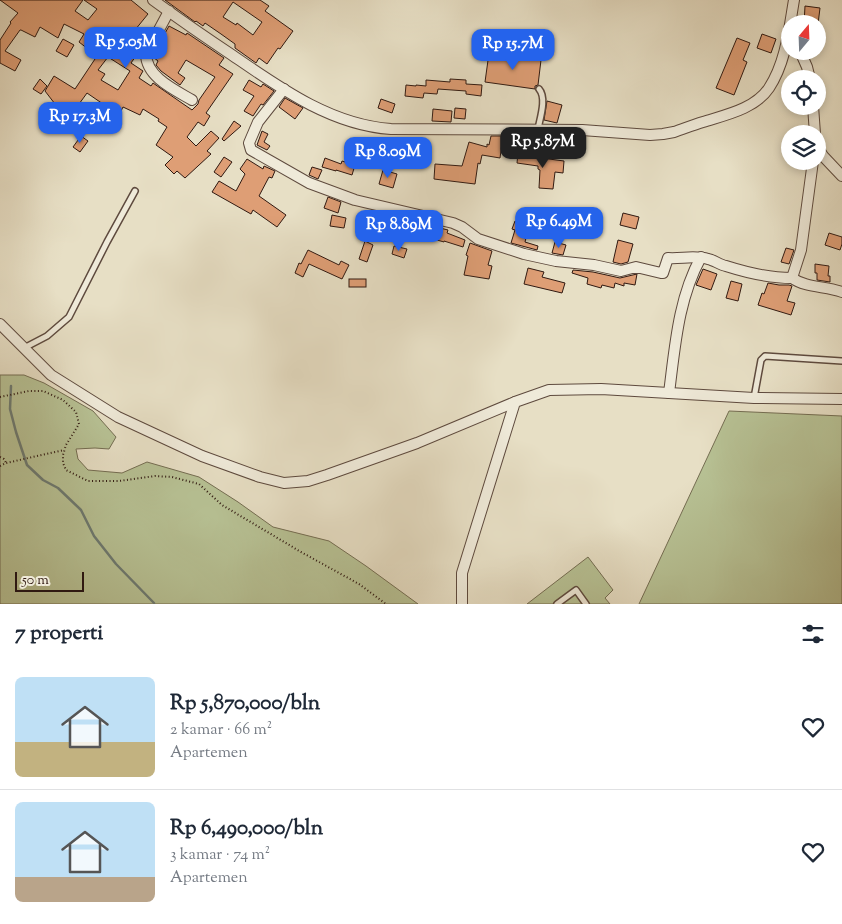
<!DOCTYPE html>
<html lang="id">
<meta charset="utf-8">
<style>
:root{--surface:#fff;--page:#f6f6f7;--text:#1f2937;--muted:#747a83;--line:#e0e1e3;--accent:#2563eb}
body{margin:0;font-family:"Sorts Mill Goudy",serif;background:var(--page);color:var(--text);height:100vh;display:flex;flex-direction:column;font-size:19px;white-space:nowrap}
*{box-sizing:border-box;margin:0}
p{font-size:16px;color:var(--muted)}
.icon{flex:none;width:28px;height:28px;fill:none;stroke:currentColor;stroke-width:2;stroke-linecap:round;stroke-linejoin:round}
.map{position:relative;height:604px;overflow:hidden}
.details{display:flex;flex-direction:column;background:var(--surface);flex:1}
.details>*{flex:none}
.needle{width:32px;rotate:19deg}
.controls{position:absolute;left:781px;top:15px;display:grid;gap:10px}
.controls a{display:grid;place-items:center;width:45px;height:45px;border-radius:50%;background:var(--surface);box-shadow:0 2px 8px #0003;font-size:25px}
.scale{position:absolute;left:15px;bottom:12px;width:69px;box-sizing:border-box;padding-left:5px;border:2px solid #301911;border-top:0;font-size:14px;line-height:18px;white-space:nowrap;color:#301911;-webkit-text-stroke:4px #efead9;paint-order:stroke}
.price{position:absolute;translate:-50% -42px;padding:0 11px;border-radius:10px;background:var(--accent);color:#fff;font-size:16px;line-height:32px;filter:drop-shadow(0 1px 2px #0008)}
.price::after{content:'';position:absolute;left:50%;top:30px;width:15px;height:11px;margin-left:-8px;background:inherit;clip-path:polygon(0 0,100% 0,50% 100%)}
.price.active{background:#222;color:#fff}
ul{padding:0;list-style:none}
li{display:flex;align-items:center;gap:15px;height:125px;padding:0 15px}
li+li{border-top:1px solid var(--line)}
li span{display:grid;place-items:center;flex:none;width:140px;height:100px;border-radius:8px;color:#555}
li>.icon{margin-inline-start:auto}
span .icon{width:60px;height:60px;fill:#fffc;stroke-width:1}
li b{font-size:21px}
h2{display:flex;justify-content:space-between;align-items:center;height:60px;padding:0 15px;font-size:21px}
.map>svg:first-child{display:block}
.green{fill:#b7c194;stroke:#746d52}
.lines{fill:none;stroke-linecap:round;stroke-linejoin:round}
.stream{stroke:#6e7b72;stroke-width:2.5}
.building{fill:#de9e75;stroke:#301911;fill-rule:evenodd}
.lane-casing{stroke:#5e4a3e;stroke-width:8}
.street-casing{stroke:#5e4a3e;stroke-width:12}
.path{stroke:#301911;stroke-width:2;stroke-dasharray:1 2.5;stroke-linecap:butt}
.lane{stroke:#efead9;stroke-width:5}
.street{stroke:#efead9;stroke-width:10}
</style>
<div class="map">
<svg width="842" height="604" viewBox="0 0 842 604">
<rect width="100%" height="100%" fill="#e7dfc5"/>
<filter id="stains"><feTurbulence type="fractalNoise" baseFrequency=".004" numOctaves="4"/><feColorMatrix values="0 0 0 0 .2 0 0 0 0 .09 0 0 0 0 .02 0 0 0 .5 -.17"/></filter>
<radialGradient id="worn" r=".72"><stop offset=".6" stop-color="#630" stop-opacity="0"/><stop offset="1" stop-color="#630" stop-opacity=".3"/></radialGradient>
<g class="green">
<path d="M 0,375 L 24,375 L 44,383 L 93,411 L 116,437 L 109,449 L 95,448 L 76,449 L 78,459 L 88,470 L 122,473 L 147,462 L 199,477 L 238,502 L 273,527 L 329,541 L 366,566 L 418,604 L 0,604 Z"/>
<path d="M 729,411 L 842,416 L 842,604 L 639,604 Z"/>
<path d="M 588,557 L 613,590 L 605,598 L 610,604 L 527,604 Z"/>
</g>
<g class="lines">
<path class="stream" d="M 11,386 L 10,409 L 16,432 L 27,465 L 43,480 L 58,488 L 81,510 L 94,536 L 116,564 L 154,603"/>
</g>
<g class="building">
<path d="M 0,0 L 83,0 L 75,11 L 88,20 L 97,9 L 84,0 L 131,0 L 148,14 L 135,30 L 147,38 L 140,50 L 131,63 L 143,71 L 139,78 L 151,86 L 153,83 L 192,110 L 198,104 L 199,100 L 215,77 L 186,60 L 178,73 L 185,78 L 180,85 L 161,71 L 156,65 L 158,61 L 153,57 L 153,55 L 169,26 L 186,35 L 187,33 L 224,58 L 219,65 L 233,74 L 206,113 L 210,116 L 204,126 L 198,122 L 187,137 L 196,146 L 211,131 L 219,138 L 207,151 L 211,154 L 185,178 L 177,171 L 174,174 L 165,165 L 173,157 L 156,145 L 167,127 L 158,121 L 159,119 L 143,109 L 140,115 L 123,107 L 120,113 L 103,104 L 87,93 L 74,111 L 65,105 L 63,109 L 55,104 L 45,91 L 54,76 L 75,89 L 97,56 L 79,42 L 84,34 L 64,24 L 58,38 L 40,27 L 35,37 L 21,30 L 20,30 L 5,51 L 21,60 L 15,71 L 0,63 L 0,40 L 11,23 L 10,22 L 18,13 ZM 108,57 L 130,71 L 118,90 L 101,80 L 105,74 L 98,70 Z"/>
<path d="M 165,0 L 260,0 L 269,6 L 265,11 L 293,31 L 280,49 L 278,48 L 267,64 L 259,58 L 256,63 L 235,48 L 235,44 L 221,34 L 205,23 L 203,26 L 196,21 L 195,22 ZM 233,2 L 262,22 L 253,35 L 237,23 L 236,25 L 223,17 Z"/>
<path d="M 805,6 L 820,8 L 818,24 L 804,24 Z"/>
<path d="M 762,34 L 776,39 L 771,53 L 757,48 Z"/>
<path d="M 737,38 L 750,43 L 743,60 L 747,62 L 734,95 L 716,88 Z"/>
<path d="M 63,39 L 74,45 L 67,57 L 56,51 Z"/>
<path d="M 489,53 L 541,60 L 538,85 L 535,86 L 535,89 L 485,82 Z"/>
<path d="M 40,79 L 47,86 L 41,94 L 33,89 Z"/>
<path d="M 450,79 L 466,80 L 466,84 L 482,85 L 481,96 L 466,94 L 466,91 L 438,89 L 437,94 L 424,93 L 423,98 L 405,96 L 406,85 L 416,86 L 416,85 L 426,86 L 426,80 L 450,82 Z"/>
<path d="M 249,80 L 261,87 L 263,84 L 274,91 L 263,105 L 261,104 L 253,116 L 244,111 L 254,96 L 243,90 Z"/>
<path d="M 285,98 L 303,108 L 295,119 L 279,107 Z"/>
<path d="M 381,99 L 395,104 L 392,113 L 378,108 Z"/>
<path d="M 547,101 L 562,105 L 557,123 L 544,120 Z"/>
<path d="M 455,108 L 466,109 L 465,119 L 454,118 Z"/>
<path d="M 433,109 L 452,111 L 451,122 L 432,121 Z"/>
<path d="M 234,121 L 241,126 L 224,141 L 222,139 Z"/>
<path d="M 262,131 L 268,134 L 264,142 L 270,146 L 267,150 L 257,145 Z"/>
<path d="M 81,136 L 88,141 L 80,152 L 73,147 Z"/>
<path d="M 491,136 L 503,136 L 500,158 L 482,155 L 480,164 L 478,163 L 475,184 L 434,179 L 435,164 L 462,166 L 469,142 L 487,147 L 487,144 L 489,145 Z"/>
<path d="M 406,138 L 425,140 L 423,151 L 404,148 Z"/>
<path d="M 518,153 L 534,156 L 534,157 L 564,161 L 563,173 L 555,172 L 553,189 L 539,188 L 540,170 L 538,169 L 538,166 L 517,163 Z"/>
<path d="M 224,157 L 232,162 L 221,177 L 214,172 Z"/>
<path d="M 325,158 L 341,164 L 342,161 L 355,165 L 352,175 L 336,170 L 336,171 L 322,167 Z"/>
<path d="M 247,159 L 263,169 L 264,166 L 275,171 L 272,178 L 269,177 L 259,196 L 286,215 L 277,227 L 253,210 L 251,214 L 212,192 L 219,181 L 236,191 L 245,174 L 240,169 Z"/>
<path d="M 312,167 L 322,170 L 318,179 L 309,175 Z"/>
<path d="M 383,170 L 397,174 L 393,188 L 379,184 Z"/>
<path d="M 328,197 L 341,202 L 338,213 L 324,208 Z"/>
<path d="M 623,213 L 639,217 L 636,229 L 620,225 Z"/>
<path d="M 332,215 L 346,218 L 344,228 L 330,226 Z"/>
<path d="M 515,221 L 528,225 L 524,238 L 526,238 L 525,242 L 538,246 L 537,250 L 511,243 L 515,230 L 512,229 Z"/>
<path d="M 440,228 L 448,230 L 447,233 L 465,240 L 463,247 L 444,241 L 444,242 L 437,240 Z"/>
<path d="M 829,233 L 842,237 L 842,244 L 840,250 L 825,245 Z"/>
<path d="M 618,240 L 633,244 L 628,262 L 621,264 L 613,262 Z"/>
<path d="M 365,241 L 373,245 L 367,262 L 359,259 Z"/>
<path d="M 555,242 L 566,245 L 563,255 L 552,253 Z"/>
<path d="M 470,243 L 492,251 L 488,265 L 492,266 L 489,279 L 464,275 L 468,256 L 466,255 Z"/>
<path d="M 394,246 L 407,249 L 404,258 L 392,254 Z"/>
<path d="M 786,248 L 794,250 L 789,264 L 781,262 Z"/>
<path d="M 308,250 L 339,265 L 341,261 L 349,265 L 342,279 L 309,264 L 303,277 L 295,273 L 299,263 L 301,264 Z"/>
<path d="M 815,264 L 829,266 L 828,276 L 830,276 L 830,282 L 817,280 L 817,273 L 815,273 Z"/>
<path d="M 528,268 L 544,272 L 542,277 L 565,283 L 562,293 L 524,284 Z"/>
<path d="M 703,269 L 717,274 L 711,290 L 696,285 Z"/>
<path d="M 573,270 L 593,272 L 620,278 L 637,274 L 635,285 L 624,283 L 624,286 L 615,283 L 614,288 L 602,285 L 601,288 L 587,284 L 588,278 L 572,273 Z"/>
<rect x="349" y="279" width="17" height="8"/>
<path d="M 731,281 L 742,284 L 738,301 L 726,298 Z"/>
<path d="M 768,283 L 779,285 L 789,285 L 792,286 L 787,301 L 795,303 L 791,315 L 758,305 L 762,293 L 764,294 Z"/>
</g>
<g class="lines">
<defs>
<g id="lane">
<path d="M 538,129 C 540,118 547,98 539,89"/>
<path d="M 24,348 L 47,336 L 69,317 L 107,242 L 135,191"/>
<path d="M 754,398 L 761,360 L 765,356 L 842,361"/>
<path d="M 557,604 L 576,590 L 586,604"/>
</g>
<g id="street">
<path d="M 153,0 C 179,19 205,37 232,55 C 280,88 331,125 391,129 L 582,130 L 650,135 L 663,134 L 674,132 C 683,129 693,125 703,122 C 725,115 755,109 769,88 C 786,62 789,29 794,0"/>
<path d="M 169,11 L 146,54 C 146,77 175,90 192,100"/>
<path d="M 800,51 L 807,67 L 810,79"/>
<path d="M 284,89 L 258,122 L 249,143 L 251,150 L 309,183 L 355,200 L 453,223 L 462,227 L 478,239 L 524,254 L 556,261 L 594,265 L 621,271 L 636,267 L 661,273 L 663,273 L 668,258 C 681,259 695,255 708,259 C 714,260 720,265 726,266 C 748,273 770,278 792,278 L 801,250 L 813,161"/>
<path d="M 813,106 L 815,134"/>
<path d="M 818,148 L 823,156 L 842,176"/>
<path d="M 792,278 C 806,288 826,286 842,292"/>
<path d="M 0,324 L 51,375 L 118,417 L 202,456 L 260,477 L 284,483 L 308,481 L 327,475 L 417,443 L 515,402"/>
<path d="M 669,393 C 675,347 678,299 701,257"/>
<path d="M 462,604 L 462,573 L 515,402 L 549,390 L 601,389 L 754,398 L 842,399"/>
</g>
</defs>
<use href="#lane" class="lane-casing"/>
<use href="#street" class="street-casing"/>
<g class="path">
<path d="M 0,397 L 29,391 L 43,391 L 63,400 L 76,412 L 79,424 L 66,445 L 63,455 L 63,463 L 66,470 L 88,481 L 119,481 L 155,476 L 172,477 L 199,484 L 222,505 L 301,552 L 359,584 L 386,604"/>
<path d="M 0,457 L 4,459 L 6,463"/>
<path d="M 0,466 L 6,463 L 64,450"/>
</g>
<use href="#lane" class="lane"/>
<use href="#street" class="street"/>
</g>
<rect width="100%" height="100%" filter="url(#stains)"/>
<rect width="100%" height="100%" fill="url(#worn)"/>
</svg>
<div class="controls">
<a><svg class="needle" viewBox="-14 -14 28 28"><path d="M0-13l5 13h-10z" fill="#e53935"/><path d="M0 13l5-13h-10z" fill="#747a83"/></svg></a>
<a><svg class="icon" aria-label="locate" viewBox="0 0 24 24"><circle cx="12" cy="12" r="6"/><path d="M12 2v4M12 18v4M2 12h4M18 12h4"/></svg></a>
<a><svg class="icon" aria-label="layers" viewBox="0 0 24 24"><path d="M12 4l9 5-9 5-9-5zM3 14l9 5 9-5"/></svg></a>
</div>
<div class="scale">50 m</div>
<b class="price" style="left:126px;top:69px">Rp 5.05M</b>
<b class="price" style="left:513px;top:71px">Rp 15.7M</b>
<b class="price" style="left:80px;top:144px">Rp 17.3M</b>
<b class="price active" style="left:543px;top:169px">Rp 5.87M</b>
<b class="price" style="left:388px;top:179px">Rp 8.09M</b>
<b class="price" style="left:559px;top:249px">Rp 6.49M</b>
<b class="price" style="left:399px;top:252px">Rp 8.89M</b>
</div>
<section class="details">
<h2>7 properti<svg class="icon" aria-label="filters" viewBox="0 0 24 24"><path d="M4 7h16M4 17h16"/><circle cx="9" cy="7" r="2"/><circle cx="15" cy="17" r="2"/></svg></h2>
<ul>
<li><span style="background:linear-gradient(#bfe0f5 65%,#c2b280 0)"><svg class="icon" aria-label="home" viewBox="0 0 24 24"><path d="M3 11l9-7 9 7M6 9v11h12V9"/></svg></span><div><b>Rp 5,870,000/bln</b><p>2 kamar · 66 m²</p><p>Apartemen</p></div><svg class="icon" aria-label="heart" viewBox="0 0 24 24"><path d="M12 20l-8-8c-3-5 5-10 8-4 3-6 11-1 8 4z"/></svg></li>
<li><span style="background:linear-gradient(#bfe0f5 75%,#b9a48a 0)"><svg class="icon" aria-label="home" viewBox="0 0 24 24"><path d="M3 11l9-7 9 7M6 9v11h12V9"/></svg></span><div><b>Rp 6,490,000/bln</b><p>3 kamar · 74 m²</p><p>Apartemen</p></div><svg class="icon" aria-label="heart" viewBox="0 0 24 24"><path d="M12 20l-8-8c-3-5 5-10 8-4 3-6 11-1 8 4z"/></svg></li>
</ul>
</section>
